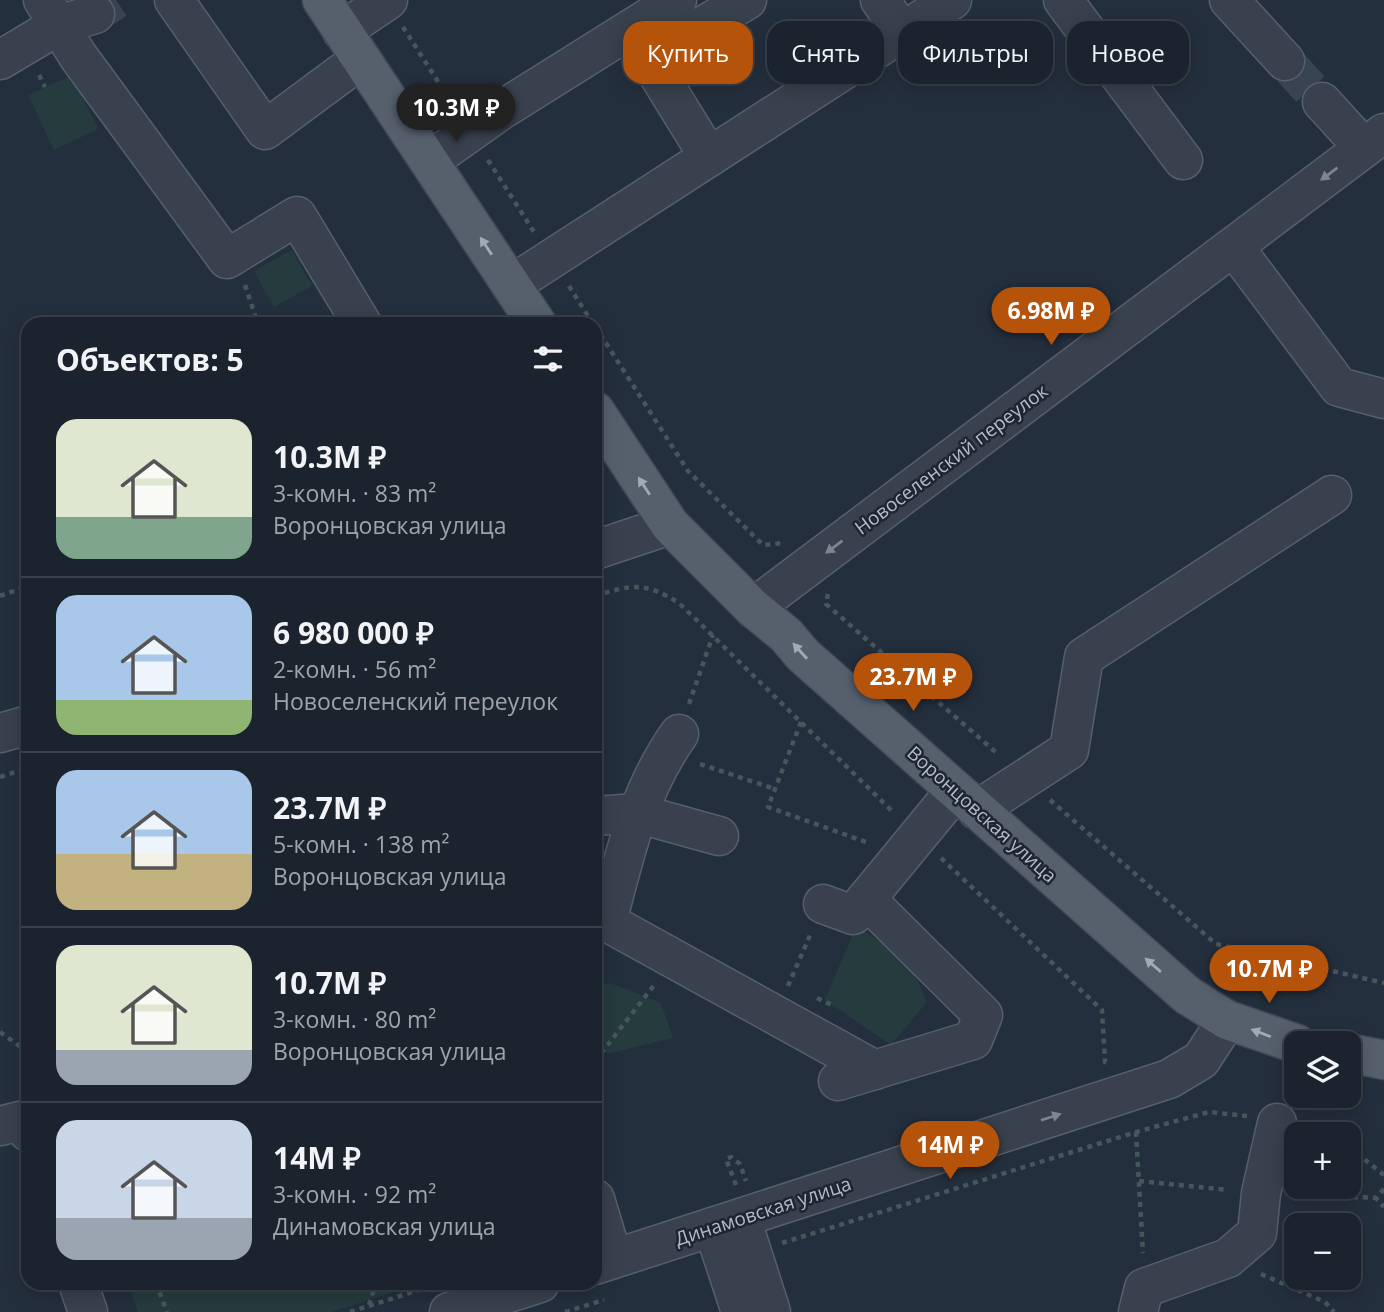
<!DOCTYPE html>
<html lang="ru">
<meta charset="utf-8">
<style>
:root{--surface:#1b232e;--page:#242b36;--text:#f1f3f6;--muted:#a0a4aa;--line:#39404a;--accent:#b45309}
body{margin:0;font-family:"Open Sans",sans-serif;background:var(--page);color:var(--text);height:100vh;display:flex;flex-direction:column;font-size:26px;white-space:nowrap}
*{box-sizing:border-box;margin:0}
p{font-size:23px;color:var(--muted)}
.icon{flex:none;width:38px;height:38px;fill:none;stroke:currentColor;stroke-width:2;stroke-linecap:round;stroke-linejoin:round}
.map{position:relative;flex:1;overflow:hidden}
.side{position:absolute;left:21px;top:317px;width:581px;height:973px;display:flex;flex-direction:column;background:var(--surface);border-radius:21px;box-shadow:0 4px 18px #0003,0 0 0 2px var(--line)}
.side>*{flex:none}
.guide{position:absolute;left:623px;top:21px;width:654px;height:63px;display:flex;gap:14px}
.controls{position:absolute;left:1284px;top:1031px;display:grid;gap:14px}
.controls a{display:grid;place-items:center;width:77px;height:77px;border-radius:14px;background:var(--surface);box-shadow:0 4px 18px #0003,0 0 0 2px var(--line);font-size:35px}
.price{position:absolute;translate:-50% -60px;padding:0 16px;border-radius:24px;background:var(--accent);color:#fff;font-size:23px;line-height:46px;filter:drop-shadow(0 2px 4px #0008)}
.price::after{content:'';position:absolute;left:50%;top:42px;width:21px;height:16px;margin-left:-10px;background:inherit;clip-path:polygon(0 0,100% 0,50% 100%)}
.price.selected{background:#222;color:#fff}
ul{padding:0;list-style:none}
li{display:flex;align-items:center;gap:21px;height:175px;padding:0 35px}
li+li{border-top:2px solid var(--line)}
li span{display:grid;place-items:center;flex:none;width:196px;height:140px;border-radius:21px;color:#555}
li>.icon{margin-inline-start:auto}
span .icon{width:84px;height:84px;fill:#fffc;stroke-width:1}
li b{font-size:30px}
h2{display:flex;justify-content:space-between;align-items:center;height:84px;padding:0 35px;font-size:30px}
.tag{padding:0 24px;border-radius:21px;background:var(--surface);box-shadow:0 4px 18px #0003,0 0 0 2px var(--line);font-size:24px;line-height:63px}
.tag.selected{background:var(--accent);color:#fff}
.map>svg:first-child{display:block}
.green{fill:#263b3e}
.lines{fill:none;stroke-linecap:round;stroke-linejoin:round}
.minor-tunnel{stroke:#394452;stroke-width:38;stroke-dasharray:38 19;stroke-linecap:butt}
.minor-casing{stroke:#565f6b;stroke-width:41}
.major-casing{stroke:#414a56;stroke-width:41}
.path{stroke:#44585b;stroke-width:4.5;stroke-dasharray:5 5;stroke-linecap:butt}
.minor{stroke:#38414d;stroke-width:38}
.major{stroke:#56606d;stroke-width:38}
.oneway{fill:#7c8591}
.oneway2{fill:#a0aab6}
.labels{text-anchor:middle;stroke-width:5;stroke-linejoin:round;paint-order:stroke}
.street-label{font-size:19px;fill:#b3bcc8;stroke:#1d2632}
</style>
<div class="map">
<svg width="1384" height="1312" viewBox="0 0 1384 1312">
<rect width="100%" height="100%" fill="#242f3d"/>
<g class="green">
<path d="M 72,75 L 98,129 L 54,150 L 28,95 Z"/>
<path d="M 292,250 L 312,286 L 274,307 L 254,271 Z"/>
<path d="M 856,926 L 908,960 L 927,1002 L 891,1045 L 825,1000 Z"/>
<path d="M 610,983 L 661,1003 L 673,1038 L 607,1054 L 595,1022 L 595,987 Z"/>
<path d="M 128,1283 L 409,1283 L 410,1287 L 331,1312 L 138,1312 Z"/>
</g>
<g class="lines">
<g class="minor-tunnel">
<path d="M 95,14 L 116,0"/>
<path d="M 1285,61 L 1322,102"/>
</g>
<defs>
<g id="minor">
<path d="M 43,0 L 78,56 L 227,259 L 297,216 L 362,324"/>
<path d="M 174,0 L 265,130 L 361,59"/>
<path d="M 880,0 L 903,33"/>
<path d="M 1063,0 L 1183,160"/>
<path d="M 1229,0 L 1285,61"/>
<path d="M 342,31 L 388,0"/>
<path d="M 0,60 L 59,25 L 95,14"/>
<path d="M 1322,102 L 1364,148"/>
<path d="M 709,157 L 648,58 L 747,0"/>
<path d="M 431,160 L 500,111 L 677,0"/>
<path d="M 1234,247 L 1339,387 L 1384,399"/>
<path d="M 511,285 L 952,0"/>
<path d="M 595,550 L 670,525"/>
<path d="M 753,608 L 1384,133"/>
<path d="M 0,733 L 28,725"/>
<path d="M 977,810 L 1069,750 L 1084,657 L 1332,495"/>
<path d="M 595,816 L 636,813 L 719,836"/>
<path d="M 823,904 L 853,915 L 955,791"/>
<path d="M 607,922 C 625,854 638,792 679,734"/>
<path d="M 595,925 L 607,922 L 875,1070"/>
<path d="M 838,1081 L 973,1040 L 983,1015 L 866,899"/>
<path d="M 0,1126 L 24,1120 L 28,1132"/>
<path d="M 595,1199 L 613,1259"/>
<path d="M 741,1218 L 771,1312"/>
<path d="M 713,1227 L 741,1312"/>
<path d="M 595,1265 L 1169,1079 L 1201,1060 L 1227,1020"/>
<path d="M 78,1283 L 88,1312"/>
<path d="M 449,1312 L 540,1283"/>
<path d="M 1138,1312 L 1144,1288 L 1228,1258 L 1257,1233 L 1261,1193 L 1277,1123"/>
</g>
<g id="major">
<path d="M 322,0 L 537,324"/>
<path d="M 595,411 L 670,525 L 753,608 L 786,635 L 803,655 L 1187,995 L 1227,1020 L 1297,1044"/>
<path d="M 1349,1053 L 1384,1060"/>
</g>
</defs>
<use href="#minor" class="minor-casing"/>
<use href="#major" class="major-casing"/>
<g class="path">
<path d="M 403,27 L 453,105"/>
<path d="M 39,75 L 45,87"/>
<path d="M 488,160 L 534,232"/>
<path d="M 245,285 L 258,324"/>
<path d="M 569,286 L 593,324"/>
<path d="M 595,326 L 688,471 L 763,545 L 783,543"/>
<path d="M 828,594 L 826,604 L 999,755"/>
<path d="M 0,596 L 28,586"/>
<path d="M 595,596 C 633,584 645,582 679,603 L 894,813"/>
<path d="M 689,704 L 713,635"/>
<path d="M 801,722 L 768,807 L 866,842"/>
<path d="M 700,764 L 775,789"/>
<path d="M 0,777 L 28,768"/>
<path d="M 1050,800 L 1216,944 L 1384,983"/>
<path d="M 941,858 L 1102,1010 L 1105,1062 L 1110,1064"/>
<path d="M 788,986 L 811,933"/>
<path d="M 817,998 L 834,1006"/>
<path d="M 0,1032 L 28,1052"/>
<path d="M 595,1061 L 655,984"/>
<path d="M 1136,1132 L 1143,1253"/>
<path d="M 1349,1147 L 1384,1175"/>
<path d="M 1139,1181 L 1228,1190"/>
<path d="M 736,1185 L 726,1159 L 731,1157 L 740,1164 L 746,1181"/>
<path d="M 1384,1189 L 1376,1198 L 1384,1207"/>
<path d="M 1293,1194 L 1376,1198"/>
<path d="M 782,1243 L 1136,1132 L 1209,1112 L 1247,1116"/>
<path d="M 1261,1274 L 1325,1302 L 1334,1312"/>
<path d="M 156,1283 L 167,1312"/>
<path d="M 415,1283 L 417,1290"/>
<path d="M 369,1305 L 376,1283"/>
<path d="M 350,1312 L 425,1288"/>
<path d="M 565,1312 L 604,1300"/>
</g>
<use href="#minor" class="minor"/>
<use href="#major" class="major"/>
</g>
<defs><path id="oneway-solid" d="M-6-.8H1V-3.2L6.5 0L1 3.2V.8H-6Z" transform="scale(1.75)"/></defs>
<g class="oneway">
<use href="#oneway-solid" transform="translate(1329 174) rotate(143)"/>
<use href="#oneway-solid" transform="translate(834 547) rotate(143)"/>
<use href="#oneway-solid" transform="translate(1051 1117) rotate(-18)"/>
</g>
<g class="oneway2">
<use href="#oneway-solid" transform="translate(486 246) rotate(-123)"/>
<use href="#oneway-solid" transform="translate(644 486) rotate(-123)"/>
<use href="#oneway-solid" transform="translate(800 651) rotate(-132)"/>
<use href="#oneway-solid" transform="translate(1153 965) rotate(-139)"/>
<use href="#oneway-solid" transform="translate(1261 1033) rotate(-159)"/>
</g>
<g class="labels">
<g class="street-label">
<text transform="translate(951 459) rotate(-37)" y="7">Новоселенский переулок</text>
<text transform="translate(982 814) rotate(42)" y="7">Воронцовская улица</text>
<text transform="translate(763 1211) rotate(-18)" y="7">Динамовская улица</text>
</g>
</g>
</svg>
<div class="controls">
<a><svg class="icon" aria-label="layers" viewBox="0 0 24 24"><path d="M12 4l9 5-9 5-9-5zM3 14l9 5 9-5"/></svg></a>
<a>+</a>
<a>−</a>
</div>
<b class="price selected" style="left:456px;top:144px">10.3M ₽</b>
<b class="price" style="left:1051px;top:347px">6.98M ₽</b>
<b class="price" style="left:913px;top:713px">23.7M ₽</b>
<b class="price" style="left:1269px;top:1005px">10.7M ₽</b>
<b class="price" style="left:950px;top:1181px">14M ₽</b>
<div class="guide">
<a class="tag selected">Купить</a>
<a class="tag">Снять</a>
<a class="tag">Фильтры</a>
<a class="tag">Новое</a>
</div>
<section class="side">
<h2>Объектов: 5<svg class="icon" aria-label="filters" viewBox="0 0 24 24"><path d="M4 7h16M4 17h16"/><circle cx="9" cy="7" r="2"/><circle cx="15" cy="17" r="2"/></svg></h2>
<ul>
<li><span style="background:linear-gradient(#dfe7d0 70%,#7fa58c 0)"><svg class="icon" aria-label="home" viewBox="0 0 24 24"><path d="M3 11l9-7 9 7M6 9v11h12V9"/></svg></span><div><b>10.3M ₽</b><p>3-комн. · 83 m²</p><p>Воронцовская улица</p></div></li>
<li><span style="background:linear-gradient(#a9c7e8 75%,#8fb573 0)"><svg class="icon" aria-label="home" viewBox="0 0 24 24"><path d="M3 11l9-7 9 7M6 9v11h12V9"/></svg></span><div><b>6 980 000 ₽</b><p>2-комн. · 56 m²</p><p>Новоселенский переулок</p></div></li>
<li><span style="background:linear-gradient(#a9c7e8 60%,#c2b280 0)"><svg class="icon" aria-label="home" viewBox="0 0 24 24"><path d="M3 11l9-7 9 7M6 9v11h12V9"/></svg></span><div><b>23.7M ₽</b><p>5-комн. · 138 m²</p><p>Воронцовская улица</p></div></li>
<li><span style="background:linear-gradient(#dfe7d0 75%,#9aa5b1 0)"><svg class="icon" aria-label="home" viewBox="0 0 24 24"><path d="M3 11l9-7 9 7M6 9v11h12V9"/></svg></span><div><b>10.7M ₽</b><p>3-комн. · 80 m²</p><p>Воронцовская улица</p></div></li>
<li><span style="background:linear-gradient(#c9d6e8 70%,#9aa5b1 0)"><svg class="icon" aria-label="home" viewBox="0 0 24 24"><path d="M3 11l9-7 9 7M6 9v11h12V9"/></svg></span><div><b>14M ₽</b><p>3-комн. · 92 m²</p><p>Динамовская улица</p></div></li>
</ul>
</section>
</div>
